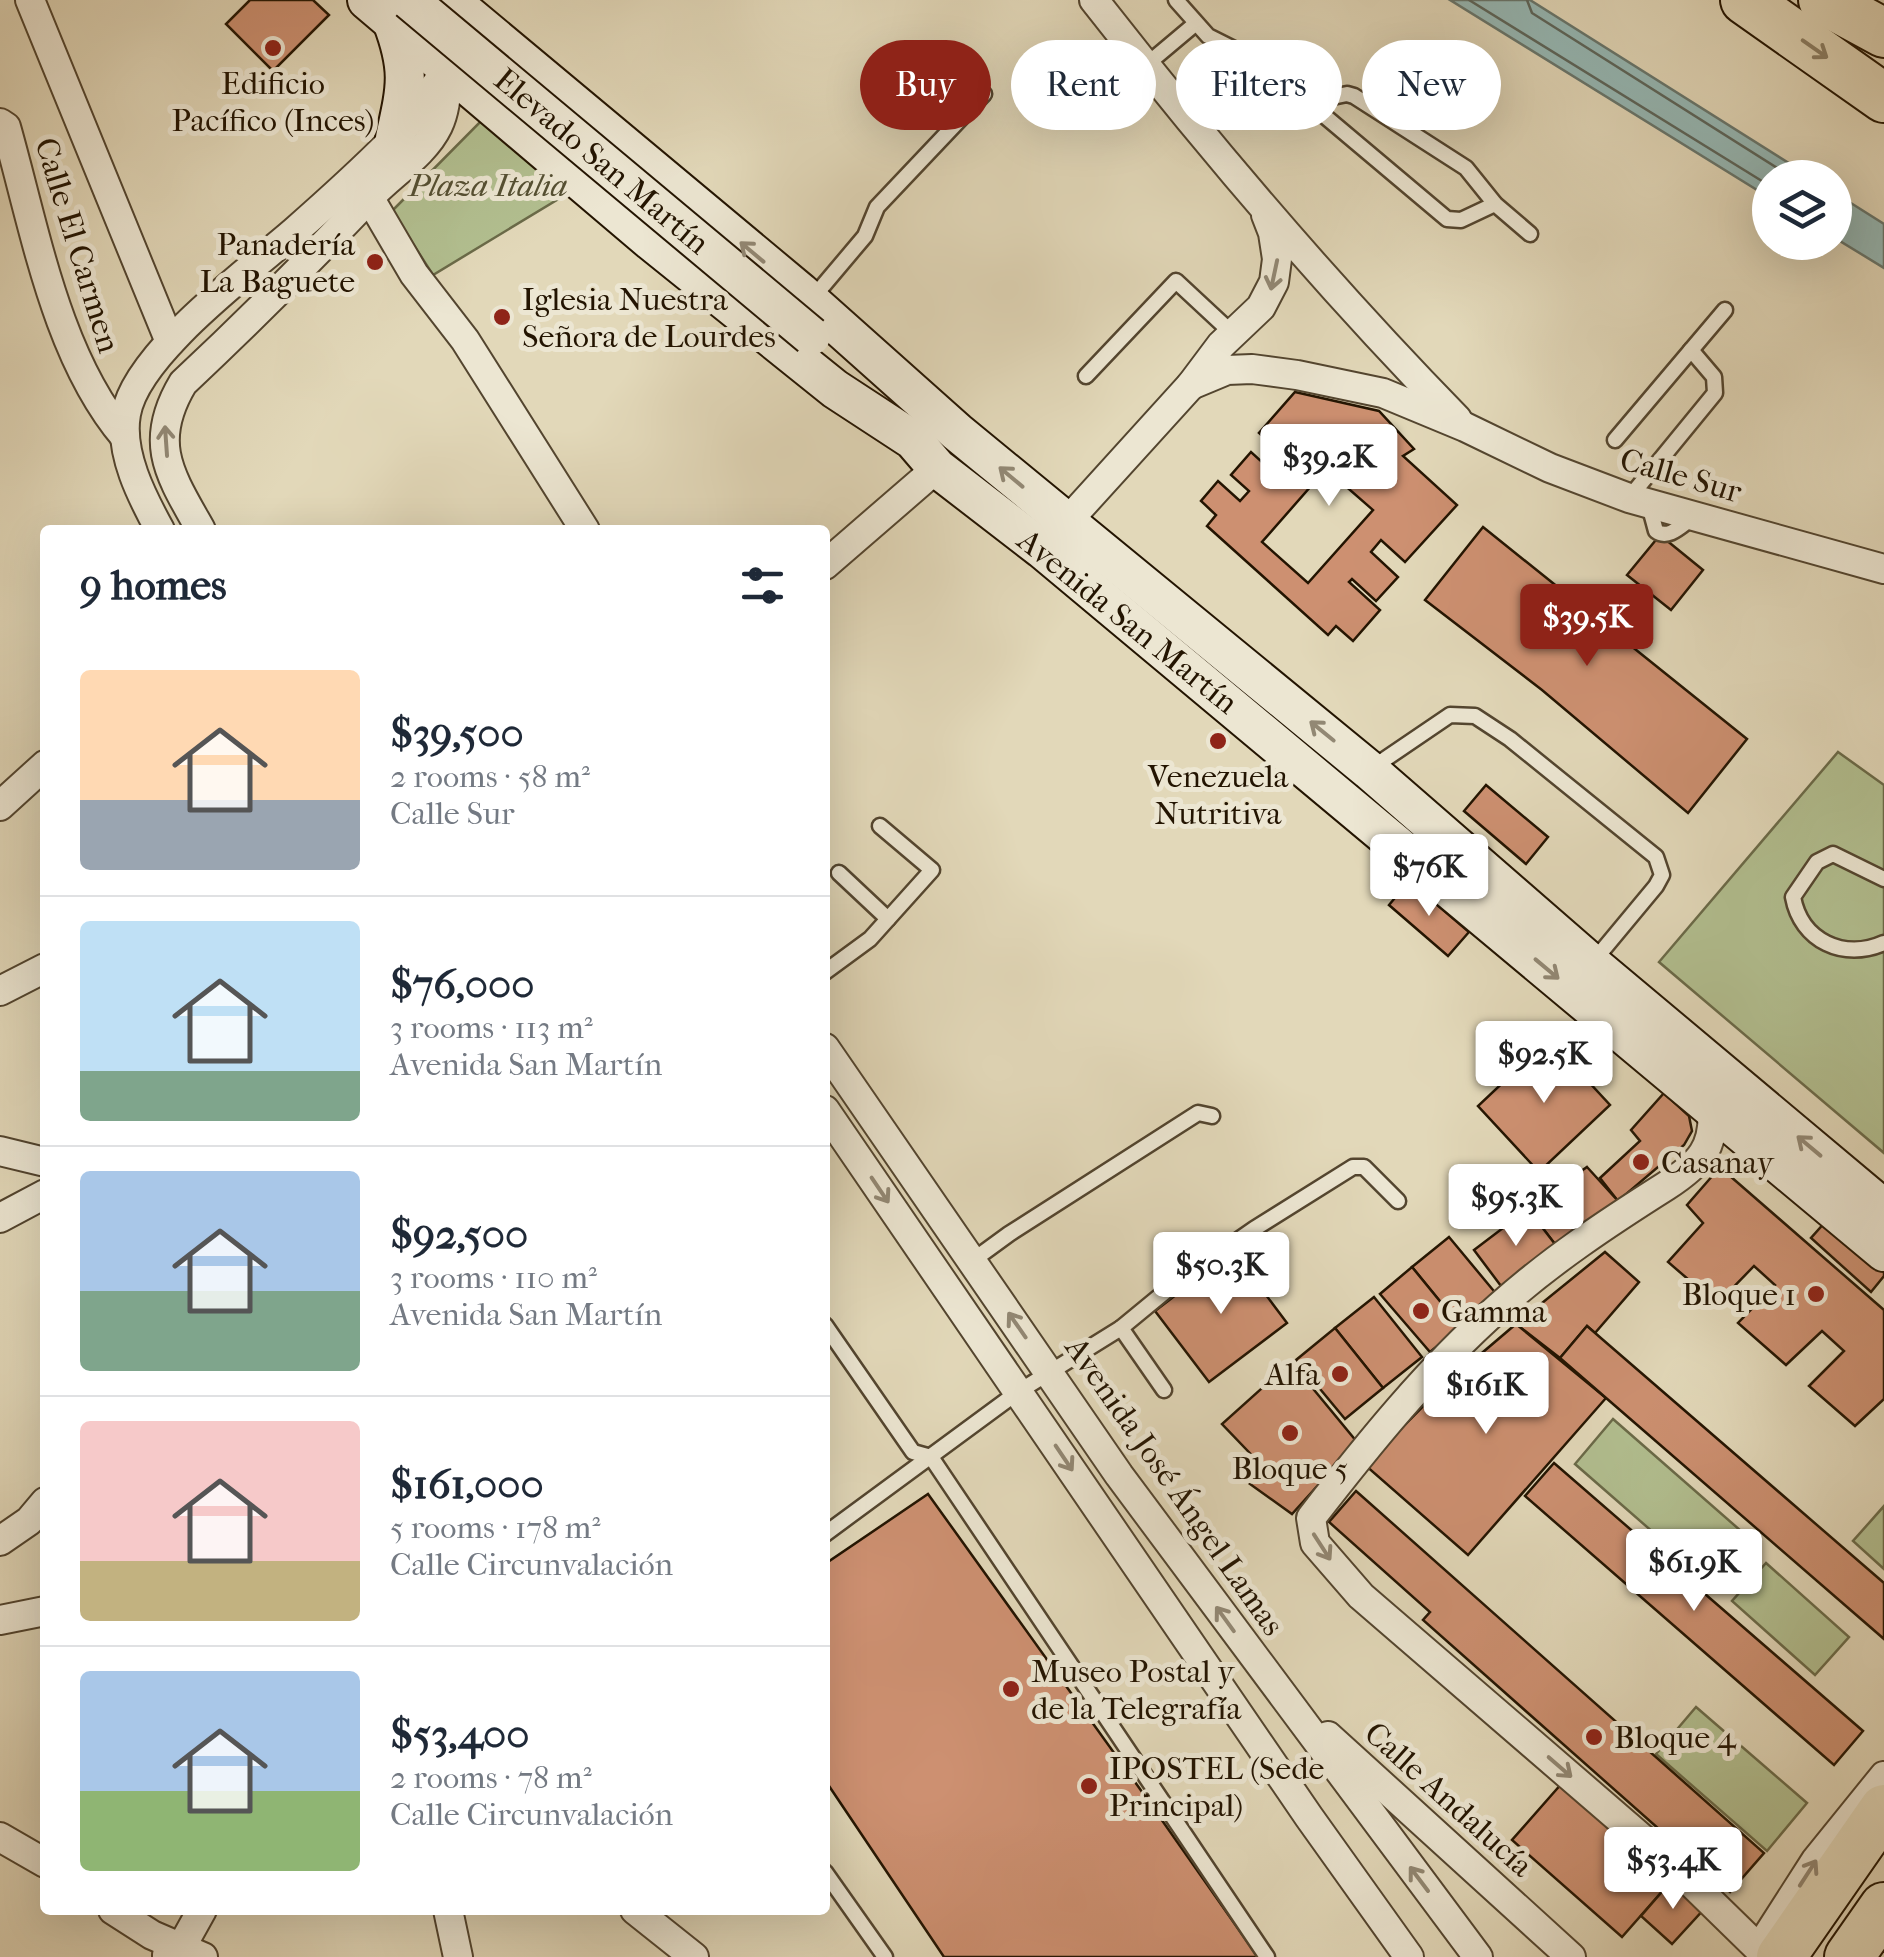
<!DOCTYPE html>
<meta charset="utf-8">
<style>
:root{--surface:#fff;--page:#f6f6f7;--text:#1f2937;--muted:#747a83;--line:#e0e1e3;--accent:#8f2418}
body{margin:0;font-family:"IM FELL French Canon",serif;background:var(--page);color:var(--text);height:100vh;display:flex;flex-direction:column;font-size:38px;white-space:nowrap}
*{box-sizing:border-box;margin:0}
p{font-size:32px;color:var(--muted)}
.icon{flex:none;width:55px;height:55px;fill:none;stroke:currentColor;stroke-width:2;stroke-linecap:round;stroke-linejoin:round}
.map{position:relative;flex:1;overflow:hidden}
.details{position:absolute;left:40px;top:525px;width:790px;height:1390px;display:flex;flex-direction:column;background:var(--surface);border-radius:10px;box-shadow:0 10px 40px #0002}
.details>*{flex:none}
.hud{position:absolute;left:860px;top:40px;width:872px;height:90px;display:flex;gap:20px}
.controls{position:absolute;left:1752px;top:160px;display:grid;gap:20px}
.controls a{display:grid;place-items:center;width:100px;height:100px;border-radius:50%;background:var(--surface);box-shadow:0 10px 40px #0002;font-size:50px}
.price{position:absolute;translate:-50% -85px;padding:0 22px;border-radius:10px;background:#fff;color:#222;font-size:32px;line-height:65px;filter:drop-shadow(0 2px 5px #0008)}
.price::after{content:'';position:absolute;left:50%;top:60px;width:30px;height:22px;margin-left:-15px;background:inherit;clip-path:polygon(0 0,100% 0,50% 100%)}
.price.current{background:var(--accent);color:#fff}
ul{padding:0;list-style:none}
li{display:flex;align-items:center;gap:30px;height:250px;padding:0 40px}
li+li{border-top:2px solid var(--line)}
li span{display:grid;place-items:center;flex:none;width:280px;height:200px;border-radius:10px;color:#555}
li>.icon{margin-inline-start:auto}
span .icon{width:120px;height:120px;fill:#fffc;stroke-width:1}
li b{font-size:42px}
h2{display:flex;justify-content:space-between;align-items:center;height:120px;padding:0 40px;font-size:42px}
.tag{padding:0 35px;border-radius:45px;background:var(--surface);box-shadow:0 10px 40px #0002;font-size:35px;line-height:90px}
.tag.current{background:var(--accent);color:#fff}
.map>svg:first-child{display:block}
.green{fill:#b2bf90;stroke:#6a6a48;stroke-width:2.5}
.water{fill:#96b9b6;stroke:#68776e;stroke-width:2.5}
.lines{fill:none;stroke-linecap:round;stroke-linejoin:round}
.shore{stroke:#5c665c;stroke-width:2.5}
.building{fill:#cd9071;stroke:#231401;stroke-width:2.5;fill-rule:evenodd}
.lane-casing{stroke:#53452f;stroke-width:19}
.street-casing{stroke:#53452f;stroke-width:32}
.secondary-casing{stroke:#231401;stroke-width:42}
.highway-casing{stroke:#231401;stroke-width:52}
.lane{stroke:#ece6d2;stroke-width:14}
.street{stroke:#ece6d2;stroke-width:28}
.secondary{stroke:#ece6d2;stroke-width:38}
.highway{stroke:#e2d8b9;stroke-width:48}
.secondary-bridge-casing{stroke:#231401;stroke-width:42;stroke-linecap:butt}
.secondary-bridge{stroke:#ece6d2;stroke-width:38}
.oneway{stroke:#8c8066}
.oneway2{stroke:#928874}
.poi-dot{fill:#8f2418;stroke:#ece6d2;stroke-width:4}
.labels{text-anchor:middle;stroke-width:10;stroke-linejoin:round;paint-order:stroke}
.poi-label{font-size:32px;fill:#231401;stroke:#ece6d2;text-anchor:start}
.street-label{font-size:32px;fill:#231401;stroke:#ece6d2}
.park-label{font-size:32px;font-style:italic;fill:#555033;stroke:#ece6d2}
</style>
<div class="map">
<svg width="1884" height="1957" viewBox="0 0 1884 1957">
<rect width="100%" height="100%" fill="#e2d8b9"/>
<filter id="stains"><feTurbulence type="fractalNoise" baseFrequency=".002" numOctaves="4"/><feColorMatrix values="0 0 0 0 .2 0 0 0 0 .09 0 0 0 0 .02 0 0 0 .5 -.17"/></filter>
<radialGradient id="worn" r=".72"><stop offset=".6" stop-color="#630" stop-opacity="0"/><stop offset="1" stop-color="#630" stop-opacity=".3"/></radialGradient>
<g class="green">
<path d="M 488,114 L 570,192 L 433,275 L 392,211 Z"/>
<path d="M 1838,752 L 1884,785 L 1884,1153 L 1659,962 Z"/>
<path d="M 1613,1419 L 1749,1538 L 1710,1582 L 1575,1464 Z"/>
<path d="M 1884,1506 L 1884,1569 L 1853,1541 Z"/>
<path d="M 1766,1563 L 1849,1637 L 1815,1675 L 1732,1601 Z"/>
<path d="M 1696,1707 L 1807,1803 L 1767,1851 L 1656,1754 Z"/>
</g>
<g class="water">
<path d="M 1450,0 L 1530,0 L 1811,177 L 1770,178 L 1770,198 Z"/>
<path d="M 1835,193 L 1884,224 L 1884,268 L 1835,238 Z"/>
</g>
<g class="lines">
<g class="shore">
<path d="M 1469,0 L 1770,186"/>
<path d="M 1527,0 L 1532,13 L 1793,178"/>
</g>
</g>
<g class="building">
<path d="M 250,0 L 313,0 L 329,15 L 273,71 L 226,24 Z"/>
<path d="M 1295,392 L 1379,411 L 1414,449 L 1403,456 L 1457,505 L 1405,562 L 1381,540 L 1371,552 L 1398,577 L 1376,601 L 1352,579 L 1349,582 L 1380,610 L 1353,641 L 1336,626 L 1328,635 L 1207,526 L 1216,515 L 1201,501 L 1218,481 L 1240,501 L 1249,491 L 1231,475 L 1251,452 L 1274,473 L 1287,458 L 1259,433 ZM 1326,469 L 1373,510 L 1308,583 L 1262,542 Z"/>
<path d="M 1483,527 L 1747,739 L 1688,813 L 1542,690 L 1425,600 Z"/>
<path d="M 1660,535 L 1703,570 L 1671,610 L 1627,575 Z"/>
<path d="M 1486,785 L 1548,837 L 1526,864 L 1464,811 Z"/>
<path d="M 1409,881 L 1469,932 L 1448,956 L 1389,905 Z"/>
<path d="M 1549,1039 L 1610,1105 L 1539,1172 L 1478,1106 Z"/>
<path d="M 1664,1093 L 1689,1116 L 1692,1131 L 1684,1145 L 1618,1201 L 1600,1178 L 1640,1141 L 1631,1130 Z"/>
<path d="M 1587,1167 L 1618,1201 L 1558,1248 L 1528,1209 Z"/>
<path d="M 1714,1174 L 1730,1176 L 1884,1310 L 1884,1399 L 1855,1426 L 1809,1386 L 1844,1351 L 1822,1331 L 1786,1365 L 1738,1323 L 1775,1285 L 1754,1266 L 1717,1304 L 1668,1262 L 1703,1223 L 1687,1205 Z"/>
<path d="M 1528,1209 L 1558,1248 L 1504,1290 L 1474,1250 Z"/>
<path d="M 1827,1220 L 1884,1271 L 1884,1276 L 1871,1292 L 1811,1238 Z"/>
<path d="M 1449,1237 L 1498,1296 L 1461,1327 L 1412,1267 Z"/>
<path d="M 1233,1251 L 1287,1323 L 1209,1382 L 1155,1311 Z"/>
<path d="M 1605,1252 L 1639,1282 L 1595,1333 L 1587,1326 L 1560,1358 L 1516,1324 Z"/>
<path d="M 1412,1267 L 1461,1327 L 1430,1352 L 1380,1294 Z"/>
<path d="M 1374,1297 L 1422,1357 L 1383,1388 L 1335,1328 Z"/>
<path d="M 1516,1324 L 1606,1398 L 1468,1555 L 1365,1465 L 1442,1387 Z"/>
<path d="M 1587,1326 L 1884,1583 L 1884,1639 L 1560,1358 Z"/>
<path d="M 1335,1328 L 1383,1388 L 1345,1419 L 1296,1360 Z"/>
<path d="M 1291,1362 L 1357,1442 L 1292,1514 L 1250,1484 L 1267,1471 L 1222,1424 Z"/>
<path d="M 1554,1463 L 1863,1731 L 1834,1765 L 1525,1496 Z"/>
<path d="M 1356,1491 L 1764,1853 L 1730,1892 L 1423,1620 L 1430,1612 L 1329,1522 Z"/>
<path d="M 928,1494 L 1140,1789 L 1258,1957 L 944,1957 L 825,1780 L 825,1564 Z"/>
<path d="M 1563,1782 L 1673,1879 L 1622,1937 L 1512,1840 Z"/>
<path d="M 1673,1879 L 1705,1908 L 1672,1944 L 1641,1916 Z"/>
</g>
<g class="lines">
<defs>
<g id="lane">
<path d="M 1176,0 L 1208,36 L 1284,74 L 1308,102 L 1447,219 L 1461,220 L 1495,204"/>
<path d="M 1145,66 L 1195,24"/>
<path d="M 1308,102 L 1347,94 L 1354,96 L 1466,168 L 1495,204 L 1530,234"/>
<path d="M 811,300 L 865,236 L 877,207 L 984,94"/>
<path d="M 1086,376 L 1176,281 L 1233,334"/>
<path d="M 1615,440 L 1725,310"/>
<path d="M 1629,498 L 1715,393 L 1714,377 L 1691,350"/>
<path d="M 1649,505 L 1656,531 C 1668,540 1681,526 1692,518"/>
<path d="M 1369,770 L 1450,715 L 1475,716 L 1510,739 L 1656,857 L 1662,875 L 1656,886 L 1592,963"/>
<path d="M 839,873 L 888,919"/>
<path d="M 1884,879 L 1833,854 L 1817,862 L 1793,897 C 1801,941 1844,961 1884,943"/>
<path d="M 825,972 L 870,939 L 932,870 L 880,826"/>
<path d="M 972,1261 L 1009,1234 L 1198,1113 L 1212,1116"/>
<path d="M 825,1325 L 913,1452 L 931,1457 L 1267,1957"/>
<path d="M 1121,1328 L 1164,1390"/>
<path d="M 825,1534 L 1018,1392 L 1121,1328 L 1172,1286 L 1254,1229 L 1353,1167 L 1364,1167 L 1398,1201"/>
<path d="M 825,1872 L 885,1957"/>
</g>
<g id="street">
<path d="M 30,0 L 170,342"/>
<path d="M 1094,0 C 1208,146 1328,287 1457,419"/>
<path d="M 0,123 L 6,127 C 35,229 56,356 125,437"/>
<path d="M 369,197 L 414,274 L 465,340 L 585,530"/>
<path d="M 1191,385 L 1227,370 L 1252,369 L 1297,375 L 1383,393 L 1465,427 L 1550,468 L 1629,498 L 1884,569"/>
<path d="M 160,530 C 142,497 119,453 126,414 C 136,354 249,271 295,231 C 328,202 360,173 391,142 C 413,121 428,94 447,70"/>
<path d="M 201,530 C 170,475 147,443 183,383 C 247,323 309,261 369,198 C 391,174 424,155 438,126 C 448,105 446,80 450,58"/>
<path d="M 1054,536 L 1191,385 L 1221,345 L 1261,307 L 1274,282 L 1277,259 L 1273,233 L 1266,215"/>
<path d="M 825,565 L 937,468"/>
<path d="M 0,806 L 45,765"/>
<path d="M 0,991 L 45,968"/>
<path d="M 825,1048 L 1119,1475 L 1478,1957"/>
<path d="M 1712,1106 C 1716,1147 1700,1164 1666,1186 C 1609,1222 1550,1261 1499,1307 C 1428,1370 1369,1443 1311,1518 L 1315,1543 L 1361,1596 L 1674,1866 L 1759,1949 L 1816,1860 L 1884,1776"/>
<path d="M 825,1110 L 1309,1817 L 1409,1957"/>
<path d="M 0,1151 L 45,1162"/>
<path d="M 0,1218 L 45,1194"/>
<path d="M 0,1541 L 29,1521 L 45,1502"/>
<path d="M 0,1620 L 45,1611"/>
<path d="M 1328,1736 L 1571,1957"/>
<path d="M 0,1837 L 45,1863"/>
<path d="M 113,1910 L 152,1935 L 203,1957"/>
<path d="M 448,1910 L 458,1957"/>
<path d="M 635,1910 L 694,1957"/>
<path d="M 167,1955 L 182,1946 L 202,1910"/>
</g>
<g id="secondary">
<path d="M 367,0 L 651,241 L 835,389 L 913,440 L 937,468 L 1042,549 L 1884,1252"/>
<path d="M 450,0 L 800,292 L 957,432 L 1369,770 L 1592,964 L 1884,1209"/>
<path d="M 392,21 C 411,71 406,88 395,138"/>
</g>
<g id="highway">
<path d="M 1745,0 L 1884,98"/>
<path d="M 1823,0 L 1884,33"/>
<path d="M 1781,1957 L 1884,1809"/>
<path d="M 1849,1957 L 1884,1907"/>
</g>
</defs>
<use href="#lane" class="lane-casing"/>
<use href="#street" class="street-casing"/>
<use href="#secondary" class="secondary-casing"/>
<use href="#highway" class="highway-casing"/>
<use href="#lane" class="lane"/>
<use href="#street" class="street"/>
<use href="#secondary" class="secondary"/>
<use href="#highway" class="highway"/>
<defs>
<path id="secondary-bridge" d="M 409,0 L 811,336"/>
</defs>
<use href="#secondary-bridge" class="secondary-bridge-casing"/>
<use href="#secondary-bridge" class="secondary-bridge"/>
</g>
<defs><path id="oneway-shaft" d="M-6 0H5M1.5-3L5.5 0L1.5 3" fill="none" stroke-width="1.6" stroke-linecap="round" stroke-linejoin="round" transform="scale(2.5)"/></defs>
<use class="oneway" href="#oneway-shaft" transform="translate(1815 49) rotate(35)"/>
<g class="oneway2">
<use href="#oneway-shaft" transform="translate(752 252) rotate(-140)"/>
<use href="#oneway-shaft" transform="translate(1274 275) rotate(102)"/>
<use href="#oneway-shaft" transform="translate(166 441) rotate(-94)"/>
<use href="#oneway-shaft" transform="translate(1011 477) rotate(-140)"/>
<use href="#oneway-shaft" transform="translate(1322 731) rotate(-141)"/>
<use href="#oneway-shaft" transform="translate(1547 969) rotate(40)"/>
<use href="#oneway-shaft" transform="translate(1809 1146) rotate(-140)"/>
<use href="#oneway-shaft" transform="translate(880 1190) rotate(56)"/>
<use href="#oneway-shaft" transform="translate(1017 1325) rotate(-125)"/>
<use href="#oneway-shaft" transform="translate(1064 1458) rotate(56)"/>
<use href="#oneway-shaft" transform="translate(1322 1547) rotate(57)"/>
<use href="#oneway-shaft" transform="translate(1225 1619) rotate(-126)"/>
<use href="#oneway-shaft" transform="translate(1560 1767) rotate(41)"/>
<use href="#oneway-shaft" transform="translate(1808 1873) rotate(-57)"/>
<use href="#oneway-shaft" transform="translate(1419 1879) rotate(-127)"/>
</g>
<g class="poi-dot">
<circle cx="273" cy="48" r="10"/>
<circle cx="375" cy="262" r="10"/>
<circle cx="502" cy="317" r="10"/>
<circle cx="1218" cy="741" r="10"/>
<circle cx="1641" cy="1162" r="10"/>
<circle cx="1816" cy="1294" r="10"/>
<circle cx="1421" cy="1311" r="10"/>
<circle cx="1340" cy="1374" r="10"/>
<circle cx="1290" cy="1433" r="10"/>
<circle cx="1011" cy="1689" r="10"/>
<circle cx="1594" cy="1737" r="10"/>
<circle cx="1089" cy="1786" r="10"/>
</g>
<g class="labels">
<g class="poi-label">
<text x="273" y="94" text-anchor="middle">Edificio<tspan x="273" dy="37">Pacífico (Inces)</tspan></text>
<text x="355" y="255" text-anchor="end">Panadería<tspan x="355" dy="37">La Baguete</tspan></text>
<text x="522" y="310">Iglesia Nuestra<tspan x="522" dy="37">Señora de Lourdes</tspan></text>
<text x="1218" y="787" text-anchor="middle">Venezuela<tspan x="1218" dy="37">Nutritiva</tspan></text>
<text x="1661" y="1173">Casanay</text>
<text x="1796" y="1305" text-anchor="end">Bloque 1</text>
<text x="1441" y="1322">Gamma</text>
<text x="1320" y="1385" text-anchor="end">Alfa</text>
<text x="1290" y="1479" text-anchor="middle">Bloque 5</text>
<text x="1031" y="1682">Museo Postal y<tspan x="1031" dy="37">de la Telegrafía</tspan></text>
<text x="1614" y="1748">Bloque 4</text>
<text x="1109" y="1779">IPOSTEL (Sede<tspan x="1109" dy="37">Principal)</tspan></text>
</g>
<g class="street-label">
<text transform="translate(602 161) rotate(40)" y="11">Elevado San Martín</text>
<text transform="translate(78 245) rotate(73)" y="11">Calle El Carmen</text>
<text transform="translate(1681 475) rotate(16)" y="11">Calle Sur</text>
<text transform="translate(1128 621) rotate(39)" y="11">Avenida San Martín</text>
<text transform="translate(1175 1486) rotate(55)" y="11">Avenida José Ángel Lamas</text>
<text transform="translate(1449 1799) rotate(42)" y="11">Calle Andalucía</text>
</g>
<g class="park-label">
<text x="488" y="196">Plaza Italia</text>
</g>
</g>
<rect width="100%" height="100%" filter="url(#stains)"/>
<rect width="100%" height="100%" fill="url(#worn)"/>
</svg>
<div class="controls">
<a><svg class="icon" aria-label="layers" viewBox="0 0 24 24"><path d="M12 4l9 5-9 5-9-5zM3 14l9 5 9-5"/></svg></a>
</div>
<b class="price" style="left:1329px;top:509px">$39.2K</b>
<b class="price current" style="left:1587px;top:669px">$39.5K</b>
<b class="price" style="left:1429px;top:919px">$76K</b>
<b class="price" style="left:1544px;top:1106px">$92.5K</b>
<b class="price" style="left:1516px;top:1249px">$95.3K</b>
<b class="price" style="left:1221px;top:1317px">$50.3K</b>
<b class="price" style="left:1486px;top:1437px">$161K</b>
<b class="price" style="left:1694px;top:1614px">$61.9K</b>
<b class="price" style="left:1673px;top:1912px">$53.4K</b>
<div class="hud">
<a class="tag current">Buy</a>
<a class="tag">Rent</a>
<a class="tag">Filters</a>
<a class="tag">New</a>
</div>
<section class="details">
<h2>9 homes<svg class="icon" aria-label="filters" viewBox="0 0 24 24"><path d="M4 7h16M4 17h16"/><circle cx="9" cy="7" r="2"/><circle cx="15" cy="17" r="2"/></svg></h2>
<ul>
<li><span style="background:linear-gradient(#ffd9b3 65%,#9aa5b1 0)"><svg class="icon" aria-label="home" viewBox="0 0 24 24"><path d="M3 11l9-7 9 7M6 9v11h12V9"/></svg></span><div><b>$39,500</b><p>2 rooms · 58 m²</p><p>Calle Sur</p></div></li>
<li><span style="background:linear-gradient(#bfe0f5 75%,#7fa58c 0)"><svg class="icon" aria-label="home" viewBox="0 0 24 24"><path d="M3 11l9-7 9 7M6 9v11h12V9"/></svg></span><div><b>$76,000</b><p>3 rooms · 113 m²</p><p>Avenida San Martín</p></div></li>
<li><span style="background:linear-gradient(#a9c7e8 60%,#7fa58c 0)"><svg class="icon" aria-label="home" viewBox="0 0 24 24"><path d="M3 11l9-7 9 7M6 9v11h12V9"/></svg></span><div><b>$92,500</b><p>3 rooms · 110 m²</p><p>Avenida San Martín</p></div></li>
<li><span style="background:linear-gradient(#f6c9c9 70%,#c2b280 0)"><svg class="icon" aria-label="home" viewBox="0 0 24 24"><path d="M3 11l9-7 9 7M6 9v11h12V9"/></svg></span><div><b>$161,000</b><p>5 rooms · 178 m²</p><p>Calle Circunvalación</p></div></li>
<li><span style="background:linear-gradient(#a9c7e8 60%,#8fb573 0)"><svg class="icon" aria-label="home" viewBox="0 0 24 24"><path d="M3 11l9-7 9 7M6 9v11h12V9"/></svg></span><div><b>$53,400</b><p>2 rooms · 78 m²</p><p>Calle Circunvalación</p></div></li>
</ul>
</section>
</div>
